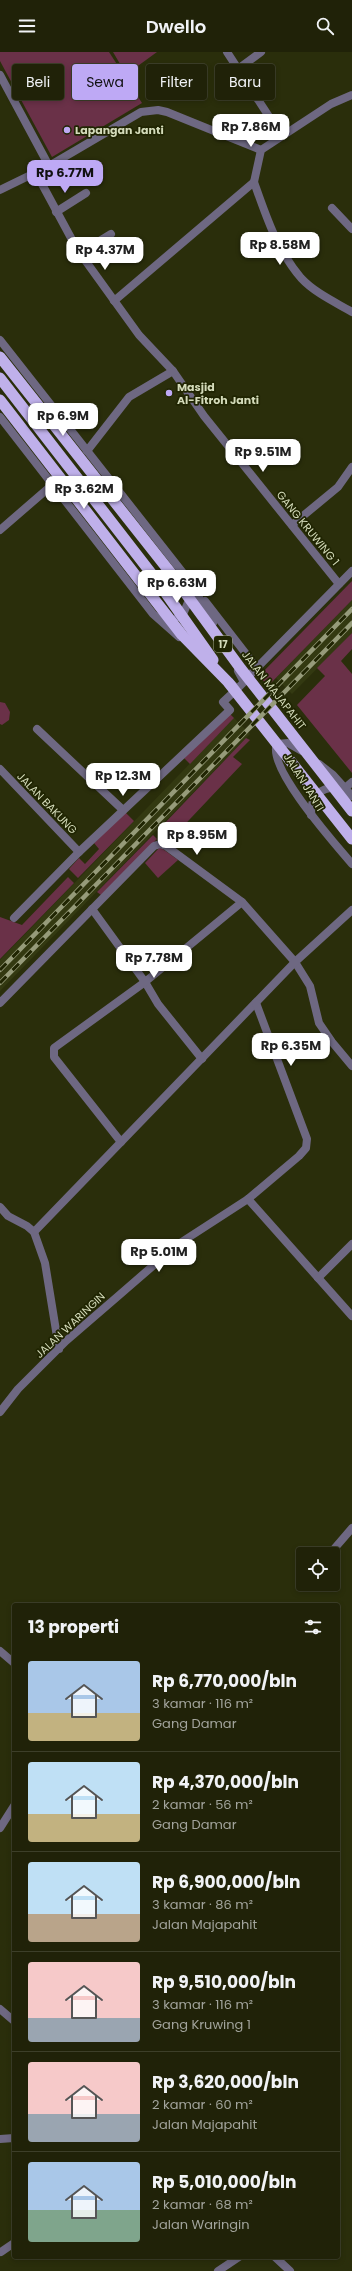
<!DOCTYPE html>
<html lang="id">
<meta charset="utf-8">
<style>
:root{--surface:#202208;--page:#282a12;--text:#f1f3f6;--muted:#a2a49c;--line:#3d3f29;--accent:#bea9f5}
body{margin:0;font-family:Poppins,sans-serif;background:var(--page);color:var(--text);height:100vh;display:flex;flex-direction:column;font-size:15px;white-space:nowrap}
*{box-sizing:border-box;margin:0}
p{font-size:13px;color:var(--muted)}
.icon{flex:none;width:22px;height:22px;fill:none;stroke:currentColor;stroke-width:2;stroke-linecap:round;stroke-linejoin:round}
.map{position:relative;flex:1;overflow:hidden}
.panel{position:absolute;left:12px;top:1551px;width:328px;height:656px;display:flex;flex-direction:column;background:var(--surface);border-radius:4px;box-shadow:0 2px 6px #0003,0 0 0 1px var(--line)}
.panel>*{flex:none}
.hud{position:absolute;left:12px;top:12px;width:328px;height:36px;display:flex;gap:8px}
.buttons{position:absolute;left:296px;top:1495px;display:grid;gap:8px}
.buttons a{display:grid;place-items:center;width:44px;height:44px;border-radius:4px;background:var(--surface);box-shadow:0 2px 6px #0003,0 0 0 1px var(--line);font-size:20px}
.price{position:absolute;translate:-50% -34px;padding:0 9px;border-radius:8px;background:#fff;color:#222;font-size:13px;line-height:26px;filter:drop-shadow(0 1px 2px #0008)}
.price::after{content:'';position:absolute;left:50%;top:24px;width:12px;height:9px;margin-left:-6px;background:inherit;clip-path:polygon(0 0,100% 0,50% 100%)}
.price.on{background:var(--accent);color:#111}
ul{padding:0;list-style:none}
li{display:flex;align-items:center;gap:12px;height:100px;padding:0 16px}
li+li{border-top:1px solid var(--line)}
li span{display:grid;place-items:center;flex:none;width:112px;height:80px;border-radius:4px;color:#555}
li>.icon{margin-inline-start:auto}
span .icon{width:48px;height:48px;fill:#fffc;stroke-width:1}
li b{font-size:17px}
h2{display:flex;justify-content:space-between;align-items:center;height:48px;padding:0 16px;font-size:17px}
.pill{padding:0 14px;border-radius:4px;background:var(--surface);box-shadow:0 2px 6px #0003,0 0 0 1px var(--line);font-size:14px;line-height:36px}
.pill.on{background:var(--accent);color:#111}
header{display:flex;justify-content:space-between;align-items:center;height:52px;padding:0 16px;background:var(--surface);font-size:18px;font-weight:600}
.map>svg:first-child{display:block}
.built{fill:#333911}
.green{fill:#6a3148}
.lines{fill:none;stroke-linecap:round;stroke-linejoin:round}
.minor{stroke:#6e6882;stroke-width:8}
.tertiary{stroke:#6e6882;stroke-width:8}
.trunk{stroke:#bfb0ea;stroke-width:11}
.rail-casing{stroke:#969b7a;stroke-width:4.5}
.rail{stroke:#202502;stroke-width:3;stroke-dasharray:9;stroke-linecap:butt}
.poi-dot{fill:#bea9f5;stroke:#202502;stroke-width:1.5}
.labels{text-anchor:middle;stroke-width:3.5;stroke-linejoin:round;paint-order:stroke}
.shield{fill:#202502;stroke:#9ea483;stroke-width:1}
.shield-label{font-size:10px;font-weight:bold;fill:#d4dbba}
.poi-label{font-size:11px;font-weight:bold;fill:#d4dbba;stroke:#202502;text-anchor:start}
.street-label{font-size:11px;fill:#d4dbba;stroke:#202502}
</style>
<header><svg class="icon" aria-label="menu" viewBox="0 0 24 24"><path d="M4 6h16M4 12h16M4 18h16"/></svg>Dwello<svg class="icon" aria-label="search" viewBox="0 0 24 24"><circle cx="10" cy="10" r="6"/><path d="M15 15l6 6"/></svg></header>
<div class="map">
<svg width="352" height="2219" viewBox="0 0 352 2219">
<rect width="100%" height="100%" fill="#2a2e0b"/>
<g class="built">
<path d="M 352,548 L 352,581 L 292,642 L 276,626 Z"/>
<path d="M 234,666 L 250,682 L 0,939 L 0,908 Z"/>
</g>
<g class="green">
<path d="M 0,0 L 109,0 L 142,51 L 52,105 L 0,9 Z"/>
<path d="M 113,0 L 157,0 L 135,16 L 132,11 L 123,17 Z"/>
<path d="M 352,529 L 352,548 L 268,634 L 259,624 Z"/>
<path d="M 352,581 L 352,597 L 341,609 L 352,622 L 352,721 L 297,653 L 325,624 L 317,616 Z"/>
<path d="M 0,650 L 5,651 L 10,660 L 9,668 L 2,673 L 0,672 Z"/>
<path d="M 229,661 L 234,666 L 190,712 L 183,705 Z"/>
<path d="M 246,686 L 250,688 L 233,705 L 242,712 L 173,785 L 162,774 Z"/>
<path d="M 125,760 L 134,769 L 78,826 L 69,817 L 79,806 L 85,812 L 99,797 L 94,791 Z"/>
<path d="M 153,783 L 157,787 L 101,843 L 97,840 Z"/>
<path d="M 160,795 L 178,808 L 158,826 L 145,811 Z"/>
<path d="M 68,825 L 74,831 L 0,907 L 0,865 L 22,873 Z"/>
</g>
<g class="lines">
<g class="minor">
<path d="M 227,0 L 281,83"/>
<path d="M 238,17 L 261,0"/>
<path d="M 0,23 L 49,114"/>
<path d="M 36,121 L 77,197 L 139,283 L 173,319 L 204,364 L 339,532"/>
<path d="M 254,130 C 266,164 277,198 301,226 C 315,241 335,250 352,260"/>
<path d="M 0,138 L 49,114 L 141,60 L 158,58 L 167,60 L 261,98"/>
<path d="M 332,156 L 352,177"/>
<path d="M 56,160 L 86,141"/>
<path d="M 80,201 L 111,182"/>
<path d="M 114,249 L 254,130 L 261,98 L 331,52 L 352,43"/>
<path d="M 87,399 L 129,345 L 173,319"/>
<path d="M 292,473 L 338,435 L 352,415"/>
<path d="M 244,629 L 352,519"/>
<path d="M 37,677 L 123,758"/>
<path d="M 0,717 L 79,800"/>
<path d="M 345,736 L 352,730"/>
<path d="M 92,857 L 145,930 L 158,952 L 202,1007"/>
<path d="M 14,866 L 79,800 L 230,658 L 223,650 L 237,637"/>
<path d="M 0,951 L 154,794 L 160,792 L 166,794 L 242,850 L 295,910 L 310,934 L 319,971 L 332,990 L 352,1014"/>
<path d="M 121,1090 L 54,1005 L 54,996 L 145,930 L 242,850"/>
<path d="M 248,1147 L 352,1264"/>
<path d="M 0,1155 L 8,1164 L 27,1174 L 34,1180 L 45,1211 L 59,1297"/>
<path d="M 34,1180 L 295,910 L 352,858"/>
<path d="M 318,1226 L 352,1192"/>
<path d="M 0,1360 L 18,1337 L 66,1289 L 117,1245 L 177,1193 L 248,1147 L 299,1104 L 306,1096 L 307,1087 L 256,951"/>
<path d="M 334,1497 L 352,1476"/>
<path d="M 0,1599 L 14,1611"/>
<path d="M 0,1776 L 14,1754"/>
<path d="M 0,2087 L 14,2086"/>
<path d="M 1,2200 L 14,2191"/>
<path d="M 218,2219 L 239,2205"/>
</g>
<g class="tertiary">
<path d="M 0,288 L 191,531 L 213,571"/>
<path d="M 0,365 L 153,562 L 179,585"/>
<path d="M 0,478 L 52,433"/>
<path d="M 205,549 L 257,616"/>
<path d="M 178,565 L 184,560 L 191,543"/>
<path d="M 231,631 L 237,637 L 244,630 L 238,619"/>
<path d="M 302,699 L 288,691 L 277,692 C 266,715 336,793 352,812"/>
<path d="M 319,712 L 333,723 L 352,744"/>
<path d="M 311,763 C 311,745 318,736 337,735"/>
<path d="M 0,1957 L 14,1969"/>
<path d="M 275,2205 L 290,2219"/>
</g>
<g class="trunk">
<path d="M 0,305 L 170,520 L 241,617 L 352,759"/>
<path d="M 0,326 L 158,530 L 213,608"/>
<path d="M 0,348 L 147,538 L 182,583 L 228,630 L 352,787"/>
</g>
<defs>
<g id="rail">
<path d="M 0,918 L 352,557"/>
<path d="M 0,931 L 352,571"/>
</g>
</defs>
<use href="#rail" class="rail-casing"/>
<use href="#rail" class="rail"/>
</g>
<g class="poi-dot">
<circle cx="67" cy="78" r="4"/>
<circle cx="169" cy="341" r="4"/>
</g>
<g class="labels">
<rect class="shield" x="214" y="584" width="18" height="16" rx="3"/>
<g class="shield-label">
<text x="223" y="596">17</text>
</g>
<g class="poi-label">
<text x="75" y="82">Lapangan Janti</text>
<text x="177" y="339">Masjid<tspan x="177" dy="13">Al-Fitroh Janti</tspan></text>
</g>
<g class="street-label">
<text transform="translate(308 476) rotate(51)" y="4">GANG KRUWING 1</text>
<text transform="translate(274 638) rotate(52)" y="4">JALAN MAJAPAHIT</text>
<text transform="translate(304 730) rotate(58)" y="4">JALAN JANTI</text>
<text transform="translate(47 751) rotate(46)" y="4">JALAN BAKUNG</text>
<text transform="translate(70 1273) rotate(-43)" y="4">JALAN WARINGIN</text>
</g>
</g>
</svg>
<div class="buttons">
<a><svg class="icon" aria-label="locate" viewBox="0 0 24 24"><circle cx="12" cy="12" r="6"/><path d="M12 2v4M12 18v4M2 12h4M18 12h4"/></svg></a>
</div>
<b class="price" style="left:251px;top:96px">Rp 7.86M</b>
<b class="price on" style="left:65px;top:142px">Rp 6.77M</b>
<b class="price" style="left:280px;top:214px">Rp 8.58M</b>
<b class="price" style="left:105px;top:219px">Rp 4.37M</b>
<b class="price" style="left:63px;top:385px">Rp 6.9M</b>
<b class="price" style="left:263px;top:421px">Rp 9.51M</b>
<b class="price" style="left:84px;top:458px">Rp 3.62M</b>
<b class="price" style="left:177px;top:552px">Rp 6.63M</b>
<b class="price" style="left:123px;top:745px">Rp 12.3M</b>
<b class="price" style="left:197px;top:804px">Rp 8.95M</b>
<b class="price" style="left:154px;top:927px">Rp 7.78M</b>
<b class="price" style="left:291px;top:1015px">Rp 6.35M</b>
<b class="price" style="left:159px;top:1221px">Rp 5.01M</b>
<div class="hud">
<a class="pill">Beli</a>
<a class="pill on">Sewa</a>
<a class="pill">Filter</a>
<a class="pill">Baru</a>
</div>
<section class="panel">
<h2>13 properti<svg class="icon" aria-label="filters" viewBox="0 0 24 24"><path d="M4 7h16M4 17h16"/><circle cx="9" cy="7" r="2"/><circle cx="15" cy="17" r="2"/></svg></h2>
<ul>
<li><span style="background:linear-gradient(#a9c7e8 65%,#c2b280 0)"><svg class="icon" aria-label="home" viewBox="0 0 24 24"><path d="M3 11l9-7 9 7M6 9v11h12V9"/></svg></span><div><b>Rp 6,770,000/bln</b><p>3 kamar · 116 m²</p><p>Gang Damar</p></div></li>
<li><span style="background:linear-gradient(#bfe0f5 65%,#c2b280 0)"><svg class="icon" aria-label="home" viewBox="0 0 24 24"><path d="M3 11l9-7 9 7M6 9v11h12V9"/></svg></span><div><b>Rp 4,370,000/bln</b><p>2 kamar · 56 m²</p><p>Gang Damar</p></div></li>
<li><span style="background:linear-gradient(#bfe0f5 65%,#b9a48a 0)"><svg class="icon" aria-label="home" viewBox="0 0 24 24"><path d="M3 11l9-7 9 7M6 9v11h12V9"/></svg></span><div><b>Rp 6,900,000/bln</b><p>3 kamar · 86 m²</p><p>Jalan Majapahit</p></div></li>
<li><span style="background:linear-gradient(#f6c9c9 70%,#9aa5b1 0)"><svg class="icon" aria-label="home" viewBox="0 0 24 24"><path d="M3 11l9-7 9 7M6 9v11h12V9"/></svg></span><div><b>Rp 9,510,000/bln</b><p>3 kamar · 116 m²</p><p>Gang Kruwing 1</p></div></li>
<li><span style="background:linear-gradient(#f6c9c9 65%,#9aa5b1 0)"><svg class="icon" aria-label="home" viewBox="0 0 24 24"><path d="M3 11l9-7 9 7M6 9v11h12V9"/></svg></span><div><b>Rp 3,620,000/bln</b><p>2 kamar · 60 m²</p><p>Jalan Majapahit</p></div></li>
<li><span style="background:linear-gradient(#a9c7e8 60%,#7fa58c 0)"><svg class="icon" aria-label="home" viewBox="0 0 24 24"><path d="M3 11l9-7 9 7M6 9v11h12V9"/></svg></span><div><b>Rp 5,010,000/bln</b><p>2 kamar · 68 m²</p><p>Jalan Waringin</p></div></li>
</ul>
</section>
</div>
